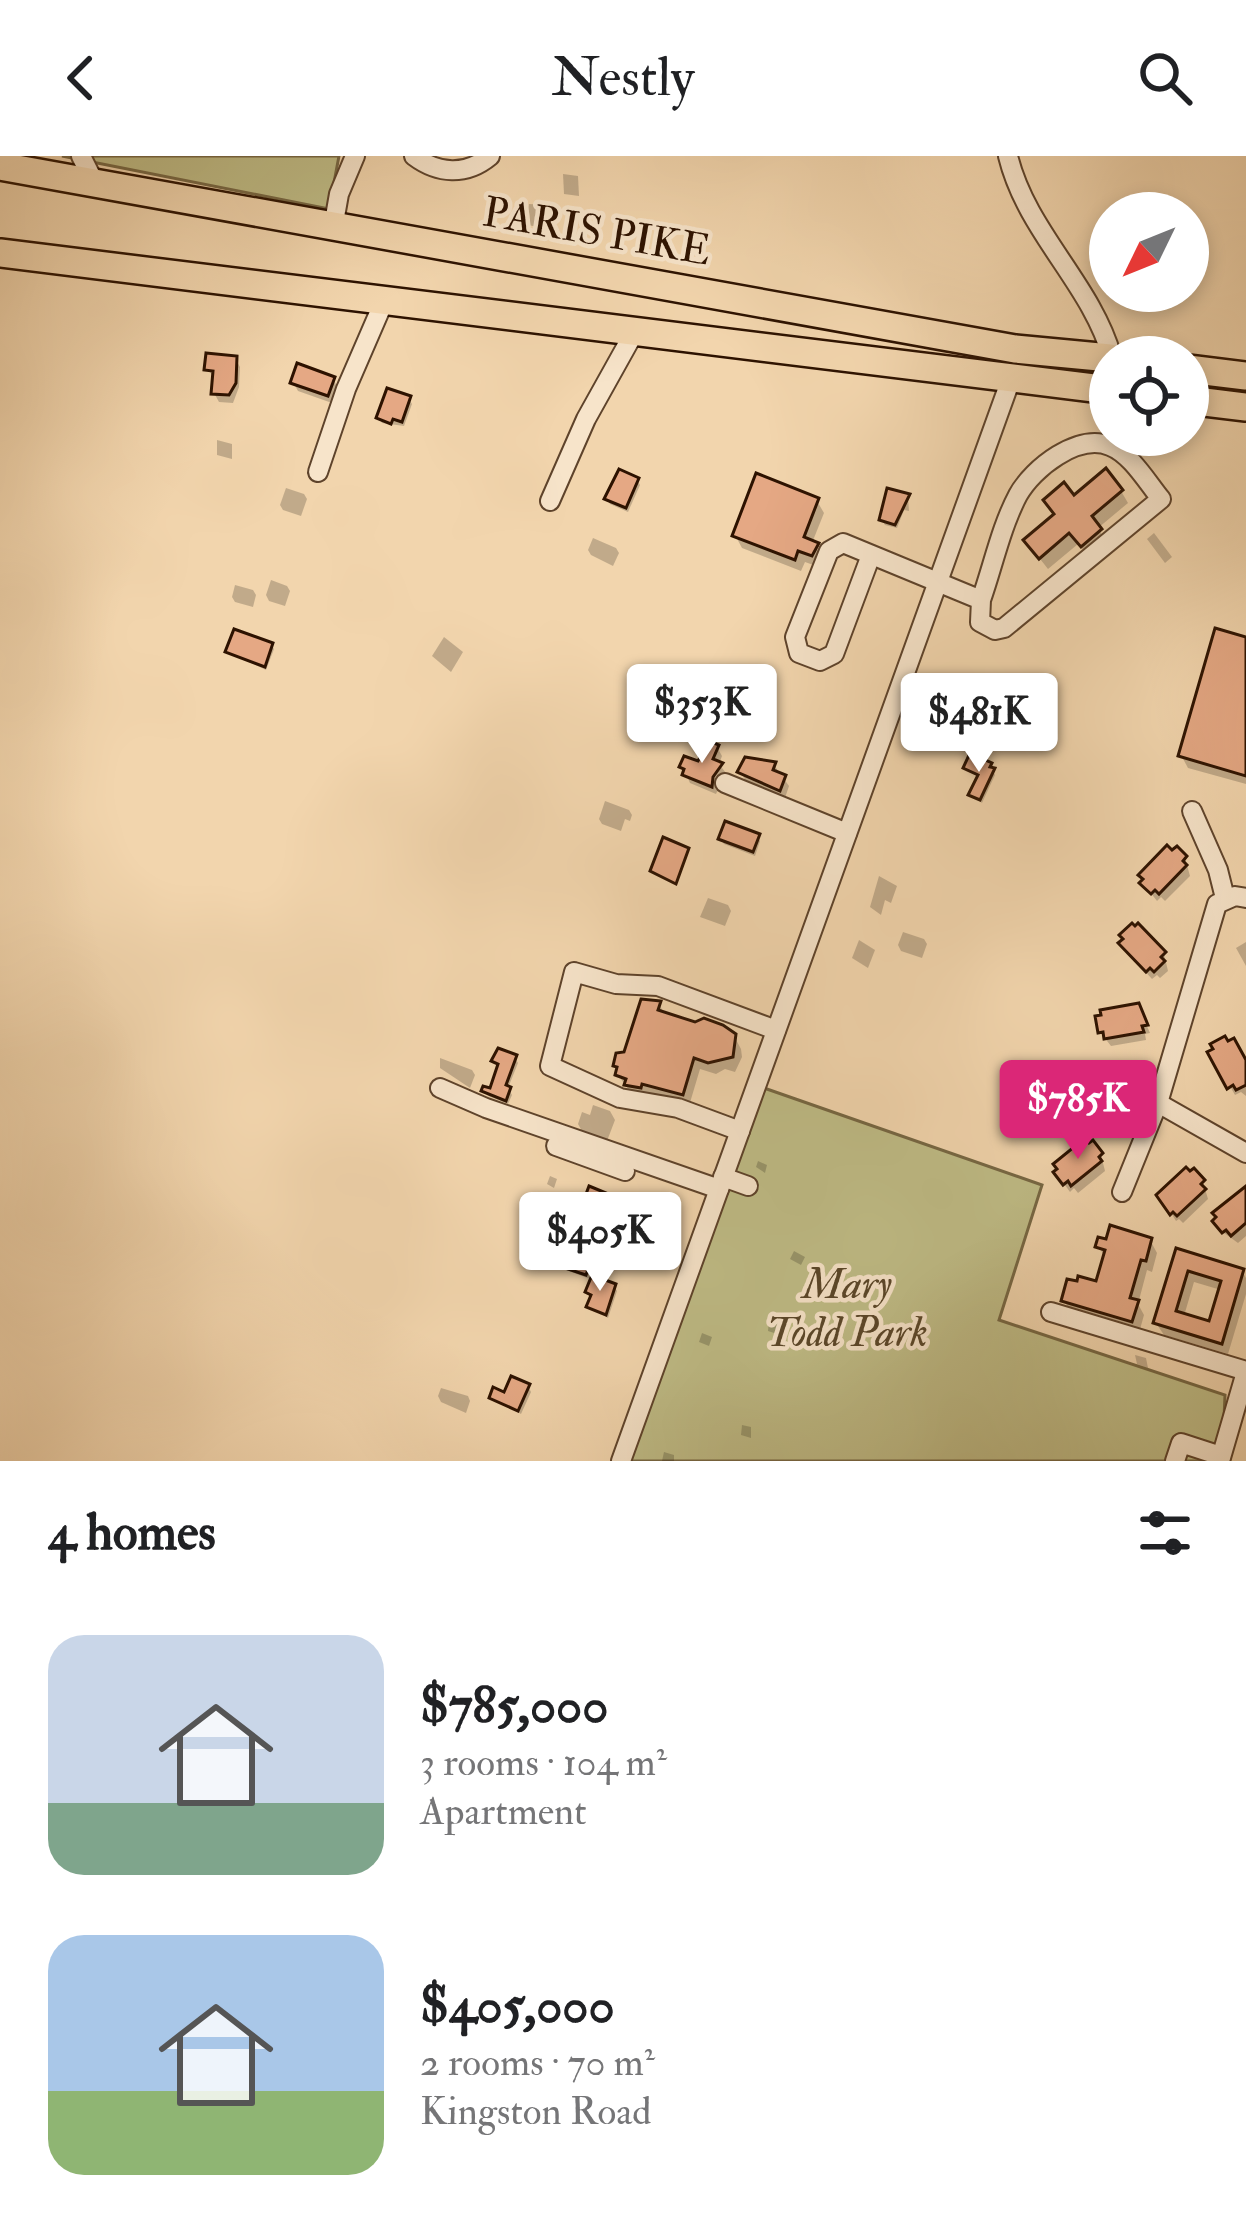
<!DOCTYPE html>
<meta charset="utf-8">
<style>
:root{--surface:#fff;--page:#f2f2f2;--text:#202124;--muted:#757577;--accent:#db2777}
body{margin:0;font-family:"IM FELL Double Pica",serif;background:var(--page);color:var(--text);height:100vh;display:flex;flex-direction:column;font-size:45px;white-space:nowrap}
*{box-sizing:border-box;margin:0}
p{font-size:39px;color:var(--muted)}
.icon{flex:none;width:66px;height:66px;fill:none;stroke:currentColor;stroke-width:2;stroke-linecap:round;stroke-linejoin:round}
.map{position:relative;height:1305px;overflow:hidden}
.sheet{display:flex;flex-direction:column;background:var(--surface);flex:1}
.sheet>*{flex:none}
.needle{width:78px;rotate:227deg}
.fabs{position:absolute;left:1089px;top:36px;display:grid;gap:24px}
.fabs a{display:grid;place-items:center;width:120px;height:120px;border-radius:50%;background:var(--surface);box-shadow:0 6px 18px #0003;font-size:60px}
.price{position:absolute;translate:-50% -102px;padding:0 27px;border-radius:12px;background:#fff;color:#222;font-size:39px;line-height:78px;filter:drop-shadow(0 3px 6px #0008)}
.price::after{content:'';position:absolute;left:50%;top:72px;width:36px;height:27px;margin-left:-18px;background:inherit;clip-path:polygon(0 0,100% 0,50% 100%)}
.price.selected{background:var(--accent);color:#fff}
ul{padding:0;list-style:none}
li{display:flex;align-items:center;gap:36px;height:300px;padding:0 48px}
li span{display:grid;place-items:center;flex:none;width:336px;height:240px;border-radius:36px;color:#555}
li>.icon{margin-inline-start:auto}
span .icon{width:144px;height:144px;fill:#fffc;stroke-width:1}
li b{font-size:51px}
h2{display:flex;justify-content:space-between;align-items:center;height:144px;padding:0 48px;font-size:51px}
header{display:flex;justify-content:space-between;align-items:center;height:156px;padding:0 48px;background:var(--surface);font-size:54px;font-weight:600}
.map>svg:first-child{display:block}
.green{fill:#bfbc86;stroke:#766743;stroke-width:3}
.shadow{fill:#0003;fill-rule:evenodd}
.building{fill:#e5a884;stroke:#2d1200;stroke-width:3;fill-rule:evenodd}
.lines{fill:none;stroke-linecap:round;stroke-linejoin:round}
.minor-casing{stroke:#5e432b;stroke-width:22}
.highway-casing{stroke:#2d1200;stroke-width:32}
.minor{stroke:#f7e4ca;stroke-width:18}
.highway{stroke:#f2d5ad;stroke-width:27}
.labels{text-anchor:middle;stroke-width:9;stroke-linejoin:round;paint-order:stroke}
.street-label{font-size:42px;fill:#2d1200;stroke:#f7e4ca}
.park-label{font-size:42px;font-style:italic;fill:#594528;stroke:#f7e4ca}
</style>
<header><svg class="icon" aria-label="back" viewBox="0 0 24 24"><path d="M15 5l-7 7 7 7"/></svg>Nestly<svg class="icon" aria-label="search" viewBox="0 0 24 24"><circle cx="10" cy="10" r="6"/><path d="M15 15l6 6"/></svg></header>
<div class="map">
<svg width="1246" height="1305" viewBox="0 0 1246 1305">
<rect width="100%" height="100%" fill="#f2d5ad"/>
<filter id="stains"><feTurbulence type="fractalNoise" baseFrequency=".00167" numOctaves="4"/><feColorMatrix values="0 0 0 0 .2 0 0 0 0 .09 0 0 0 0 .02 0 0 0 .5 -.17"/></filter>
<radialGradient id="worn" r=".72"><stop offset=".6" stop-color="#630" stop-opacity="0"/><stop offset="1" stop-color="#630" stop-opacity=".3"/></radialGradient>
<g class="green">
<path d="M 62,0 L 339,0 L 329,53 Z"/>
<path d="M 764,932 L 1042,1029 L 999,1164 L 1225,1239 L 1224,1263 L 1210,1305 L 627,1305 Z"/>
</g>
<g class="shadow">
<path d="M 563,18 L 578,20 L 579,40 L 564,38 Z"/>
<path d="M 529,48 L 549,49 L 548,73 L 523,68 L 522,52 L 528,53 Z"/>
<path d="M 235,202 L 240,211 L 239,231 L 233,247 L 219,246 L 214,237 L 215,222 L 207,213 Z"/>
<path d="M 333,223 L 338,232 L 332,247 L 298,235 L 293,226 Z"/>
<path d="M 409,243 L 412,248 L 404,270 L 382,267 L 379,262 Z"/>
<path d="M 217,284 L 232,288 L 232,303 L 217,299 Z"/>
<path d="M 637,324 L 640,329 L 628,356 L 610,348 L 607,343 Z"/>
<path d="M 286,332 L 304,338 L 307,343 L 301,360 L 283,354 L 280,349 Z"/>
<path d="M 1121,335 L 1128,347 L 1098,372 L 1107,387 L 1090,401 L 1078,388 L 1048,413 L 1026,385 L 1074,343 Z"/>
<path d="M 908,341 L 909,355 L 904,354 L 897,372 L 885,369 L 882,364 Z"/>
<path d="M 817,345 L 824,357 L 812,387 L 824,401 L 819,411 L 805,406 L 801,415 L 742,392 L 735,379 Z"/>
<path d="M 1154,377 L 1172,401 L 1165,407 L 1147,383 Z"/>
<path d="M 593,382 L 616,392 L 619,397 L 613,410 L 591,399 L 588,394 Z"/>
<path d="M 271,424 L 287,430 L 290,435 L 285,450 L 269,445 L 266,439 Z"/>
<path d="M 235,429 L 253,434 L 256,439 L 253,451 L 235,446 L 232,441 Z"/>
<path d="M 444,481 L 463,496 L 451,516 L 432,500 Z"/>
<path d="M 1246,485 L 1246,628 L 1188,612 L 1181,599 Z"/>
<path d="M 271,489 L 274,493 L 266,514 L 228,496 Z"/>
<path d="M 968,562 L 985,572 L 978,588 L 962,577 Z"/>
<path d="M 717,591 L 722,600 L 719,608 L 726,617 L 716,638 L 690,627 L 683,611 L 699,609 Z"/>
<path d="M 774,609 L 789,630 L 785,642 L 745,624 L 741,616 Z"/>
<path d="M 990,609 L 995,619 L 982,647 L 972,639 L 980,621 L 966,612 Z"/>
<path d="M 605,645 L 629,654 L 632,659 L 630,665 L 625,663 L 621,675 L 602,668 L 599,663 Z"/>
<path d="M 757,680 L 760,685 L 755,700 L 724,688 L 721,683 Z"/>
<path d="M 1185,702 L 1190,720 L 1165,745 L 1161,741 L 1157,745 L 1143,727 Z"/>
<path d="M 879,720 L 897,730 L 891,747 L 885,744 L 881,759 L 870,751 Z"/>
<path d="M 708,742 L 728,749 L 731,755 L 725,770 L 700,761 Z"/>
<path d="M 903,776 L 924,783 L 927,788 L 922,802 L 901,795 L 898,789 Z"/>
<path d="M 859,784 L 875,794 L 868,812 L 852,802 Z"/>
<path d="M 1246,786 L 1246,810 L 1236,792 Z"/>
<path d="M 1127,796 L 1164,798 L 1168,815 L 1160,822 L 1157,819 L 1152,823 Z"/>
<path d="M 659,848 L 665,859 L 734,880 L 741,893 L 742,901 L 735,916 L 725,913 L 716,918 L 700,913 L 689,950 L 634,941 L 618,919 L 616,909 L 627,899 Z"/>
<path d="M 1142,859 L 1150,877 L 1145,878 L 1146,884 L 1111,890 L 1100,876 Z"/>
<path d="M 1217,895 L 1246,910 L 1246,940 L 1241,936 L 1235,939 L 1211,897 Z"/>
<path d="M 440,902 L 472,914 L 475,919 L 470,932 L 440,912 Z"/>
<path d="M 515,902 L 518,907 L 508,932 L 512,939 L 508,948 L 488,940 L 484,935 L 492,936 L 497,910 L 495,905 Z"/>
<path d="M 1083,944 L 1120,947 L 1125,955 L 1121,959 L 1124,964 L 1116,971 L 1113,967 L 1108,971 Z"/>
<path d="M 593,949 L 610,955 L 615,964 L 607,985 L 583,977 L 578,968 L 582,956 L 590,959 Z"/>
<path d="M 1101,999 L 1105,1015 L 1078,1037 L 1074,1032 L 1070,1036 L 1062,1025 Z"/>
<path d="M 758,1005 L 767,1009 L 765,1017 L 756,1011 Z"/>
<path d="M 550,1020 L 557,1023 L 554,1032 L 547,1028 Z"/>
<path d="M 1203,1026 L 1208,1043 L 1183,1067 L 1179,1063 L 1176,1065 L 1160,1039 Z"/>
<path d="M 1246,1039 L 1246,1080 L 1238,1087 L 1220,1074 Z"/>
<path d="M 614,1044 L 617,1049 L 607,1077 L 614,1084 L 608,1096 L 599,1093 L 589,1121 L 614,1130 L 617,1135 L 608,1162 L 590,1151 L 593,1124 L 566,1114 L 563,1109 L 578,1107 L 586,1087 L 578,1079 Z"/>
<path d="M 543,1062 L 558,1072 L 554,1083 L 538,1073 Z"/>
<path d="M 1150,1084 L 1157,1097 L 1152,1116 L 1147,1114 L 1138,1148 L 1144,1159 L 1139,1177 L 1071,1157 L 1064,1144 L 1098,1128 L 1106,1103 L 1099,1091 Z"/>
<path d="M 794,1095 L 805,1101 L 801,1109 L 790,1103 Z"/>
<path d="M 1178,1096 L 1242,1115 L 1246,1122 L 1246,1138 L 1228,1198 L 1164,1179 L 1156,1167 ZM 1194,1126 L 1221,1134 L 1211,1169 L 1184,1160 Z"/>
<path d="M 769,1164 L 779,1166 L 777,1178 L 768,1175 Z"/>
<path d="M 702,1177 L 712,1181 L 709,1190 L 699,1186 Z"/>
<path d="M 1135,1199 L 1146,1202 L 1148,1212 L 1137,1208 Z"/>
<path d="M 528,1230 L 531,1236 L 521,1258 L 492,1242 Z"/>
<path d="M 441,1232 L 468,1240 L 470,1245 L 466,1257 L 441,1246 L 438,1240 Z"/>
<path d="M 742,1269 L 751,1271 L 751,1282 L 741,1279 Z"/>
<path d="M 664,1296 L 674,1299 L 674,1305 L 662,1305 Z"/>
</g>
<g class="building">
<path d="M 206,197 L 237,200 L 236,227 L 229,239 L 211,238 L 213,215 L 204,214 Z"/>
<path d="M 297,207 L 335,221 L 328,240 L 290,227 Z"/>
<path d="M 387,232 L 411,240 L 402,266 L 393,263 L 391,268 L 376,262 Z"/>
<path d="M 1106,312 L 1123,334 L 1092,360 L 1102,373 L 1081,391 L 1069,377 L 1039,403 L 1023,384 L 1054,358 L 1043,344 L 1064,326 L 1074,339 Z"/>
<path d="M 619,313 L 639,322 L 626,352 L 604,343 Z"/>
<path d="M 756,317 L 819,342 L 804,381 L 819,387 L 812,400 L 798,395 L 795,404 L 732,380 Z"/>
<path d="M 887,332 L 910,338 L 895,369 L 879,364 Z"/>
<path d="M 1215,472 L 1246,481 L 1246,620 L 1178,600 Z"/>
<path d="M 234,473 L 273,487 L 265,511 L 225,496 Z"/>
<path d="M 709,585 L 719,589 L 713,603 L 723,607 L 713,621 L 712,631 L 682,619 L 684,613 L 679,611 L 684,600 L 698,605 Z"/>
<path d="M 970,597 L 992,607 L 990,611 L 995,612 L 980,644 L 968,639 L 978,619 L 963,612 Z"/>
<path d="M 745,601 L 776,606 L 773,614 L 786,619 L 780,635 L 737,616 Z"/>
<path d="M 725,665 L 760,678 L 753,696 L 718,683 Z"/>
<path d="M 663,681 L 689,692 L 676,728 L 650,715 Z"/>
<path d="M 1167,689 L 1172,694 L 1177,690 L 1187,700 L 1183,705 L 1187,709 L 1159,738 L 1155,734 L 1151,738 L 1139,727 L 1143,723 L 1138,719 Z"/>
<path d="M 1132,767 L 1135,770 L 1138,767 L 1166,796 L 1161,801 L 1165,805 L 1154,816 L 1150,812 L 1146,816 L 1118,787 L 1123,783 L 1119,779 Z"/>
<path d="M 641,843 L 661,845 L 658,854 L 695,866 L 704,862 L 723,869 L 736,878 L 733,901 L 708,907 L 694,902 L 683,939 L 642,928 L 641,932 L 624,929 L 626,923 L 615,919 L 617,911 L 613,910 L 616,897 L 624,896 Z"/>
<path d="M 1139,847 L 1148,869 L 1142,870 L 1144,876 L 1104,883 L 1103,876 L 1098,877 L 1095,860 L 1101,859 L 1100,854 Z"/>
<path d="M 1225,880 L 1228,885 L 1234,882 L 1246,904 L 1246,929 L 1236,934 L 1233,929 L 1227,933 L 1207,896 L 1213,893 L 1210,888 Z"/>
<path d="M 498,892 L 517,899 L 506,929 L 511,931 L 506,945 L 481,935 L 483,930 L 490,932 L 498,908 L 491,905 Z"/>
<path d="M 1087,915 L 1090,919 L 1095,915 L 1123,945 L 1118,950 L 1121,954 L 1110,964 L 1106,960 L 1101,965 L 1074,935 L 1078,931 L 1074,927 Z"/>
<path d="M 1085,982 L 1089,987 L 1093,984 L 1103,997 L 1099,1001 L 1102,1005 L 1071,1030 L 1068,1025 L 1063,1029 L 1053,1016 L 1057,1013 L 1053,1008 Z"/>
<path d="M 1186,1011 L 1190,1015 L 1194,1012 L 1205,1024 L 1201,1028 L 1206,1033 L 1177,1060 L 1173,1056 L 1170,1059 L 1156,1039 Z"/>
<path d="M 589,1030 L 616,1041 L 604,1073 L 613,1076 L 605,1093 L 597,1089 L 586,1119 L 559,1110 L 563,1099 L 577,1103 L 584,1084 L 575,1080 L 580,1067 L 576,1065 Z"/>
<path d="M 1246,1030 L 1246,1067 L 1231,1080 L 1226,1074 L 1222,1077 L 1212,1065 L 1216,1061 L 1212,1057 Z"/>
<path d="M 1110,1069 L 1152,1082 L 1146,1105 L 1141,1104 L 1130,1142 L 1139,1144 L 1132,1166 L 1061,1145 L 1067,1123 L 1077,1125 L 1078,1120 L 1096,1125 L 1105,1094 L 1095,1091 L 1098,1081 L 1106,1083 Z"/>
<path d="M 1176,1092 L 1244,1113 L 1222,1188 L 1153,1167 ZM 1188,1115 L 1221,1125 L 1209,1165 L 1176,1155 Z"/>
<path d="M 592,1119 L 616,1128 L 606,1159 L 586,1151 L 591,1139 L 585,1136 Z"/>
<path d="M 511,1220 L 530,1228 L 518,1255 L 489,1242 L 493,1231 L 504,1236 Z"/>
</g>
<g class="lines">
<defs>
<g id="minor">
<path d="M 81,0 L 94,26"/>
<path d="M 414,0 C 438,18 466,20 490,0"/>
<path d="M 1008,0 C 1027,77 1091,127 1112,201"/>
<path d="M 333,72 L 339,38 L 355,0"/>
<path d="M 318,316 L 346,233 L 385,143"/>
<path d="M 550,345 L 586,263 L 635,175"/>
<path d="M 871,399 L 834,498 L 820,505 L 799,497 L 795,481 L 829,395 L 843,387 L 981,444 L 980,466 L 995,474 L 1004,472 L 1161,343 C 1147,326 1131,298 1110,290 C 1078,277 1033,312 1018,339 C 1001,371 993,410 981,444"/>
<path d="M 725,627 L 847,677"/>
<path d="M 1192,655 L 1218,714 L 1225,742"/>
<path d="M 440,932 L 486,952 L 719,1033"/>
<path d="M 1158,947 L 1246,997"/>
<path d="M 740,975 L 678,952 L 620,942 L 550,910 L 574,816 L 616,828 L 658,830 L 776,874"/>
<path d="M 556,990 L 625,1015"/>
<path d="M 723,1021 L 748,1030"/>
<path d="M 1122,1036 L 1158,947 L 1217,748 L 1235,740 L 1246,742"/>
<path d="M 1051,1156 L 1246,1215"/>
<path d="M 621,1305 L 1011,223"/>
<path d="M 1175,1305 L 1181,1287 L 1221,1300"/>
<path d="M 1220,1305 L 1246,1216"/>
</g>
<g id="highway">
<path d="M 0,10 L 1015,193 L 1110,202"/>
<path d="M 0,97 L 1110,234"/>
<path d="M 1188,213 L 1246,220"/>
<path d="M 1188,244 L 1246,251"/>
</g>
</defs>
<use href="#minor" class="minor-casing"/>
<use href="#highway" class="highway-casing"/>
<use href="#minor" class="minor"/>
<use href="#highway" class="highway"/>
</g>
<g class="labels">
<g class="street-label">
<text transform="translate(597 74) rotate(10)" y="15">PARIS PIKE</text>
</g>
<g class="park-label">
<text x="847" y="1142">Mary<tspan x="847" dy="48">Todd Park</tspan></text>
</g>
</g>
<rect width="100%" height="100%" filter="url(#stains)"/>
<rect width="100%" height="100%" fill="url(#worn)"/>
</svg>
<div class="fabs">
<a><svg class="needle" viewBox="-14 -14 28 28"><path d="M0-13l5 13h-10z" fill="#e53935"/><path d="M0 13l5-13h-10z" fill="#757577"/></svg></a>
<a><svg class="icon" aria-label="locate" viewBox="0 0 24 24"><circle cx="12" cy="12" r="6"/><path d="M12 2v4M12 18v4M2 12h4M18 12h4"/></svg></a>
</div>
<b class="price" style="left:702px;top:610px">$353K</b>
<b class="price" style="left:979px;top:619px">$481K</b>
<b class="price selected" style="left:1078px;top:1006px">$785K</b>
<b class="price" style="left:600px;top:1138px">$405K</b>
</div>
<section class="sheet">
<h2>4 homes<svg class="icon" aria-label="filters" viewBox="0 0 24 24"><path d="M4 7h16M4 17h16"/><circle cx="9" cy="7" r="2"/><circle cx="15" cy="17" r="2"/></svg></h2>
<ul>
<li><span style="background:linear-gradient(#c9d6e8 70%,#7fa58c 0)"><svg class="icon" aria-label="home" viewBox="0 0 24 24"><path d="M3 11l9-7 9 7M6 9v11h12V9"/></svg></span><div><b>$785,000</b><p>3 rooms · 104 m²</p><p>Apartment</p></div></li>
<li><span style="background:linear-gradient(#a9c7e8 65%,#8fb573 0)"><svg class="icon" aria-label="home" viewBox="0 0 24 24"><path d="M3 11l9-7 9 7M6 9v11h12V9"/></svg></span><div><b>$405,000</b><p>2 rooms · 70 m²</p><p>Kingston Road</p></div></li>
</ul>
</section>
